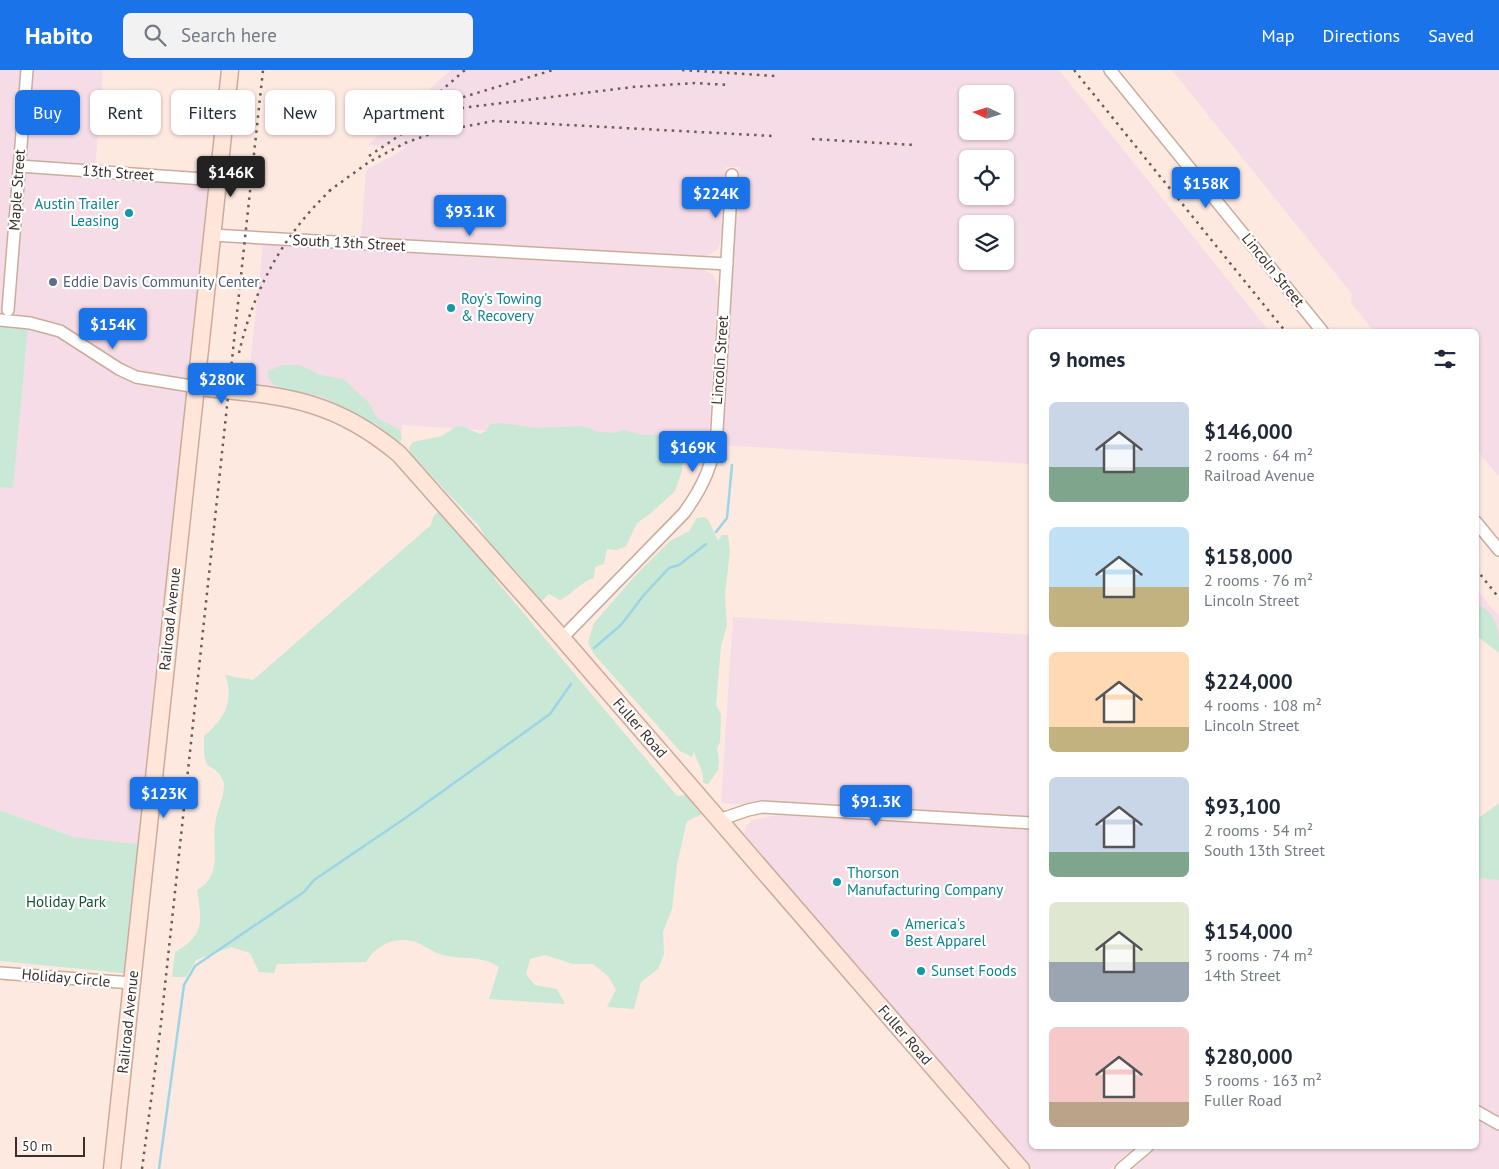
<!DOCTYPE html>
<meta charset="utf-8">
<style>
:root{--surface:#fff;--page:#f2f2f3;--text:#1f2937;--muted:#747a83;--accent:#1a73e8}
body{margin:0;font-family:"PT Sans",sans-serif;background:var(--page);color:var(--text);height:100vh;display:flex;flex-direction:column;font-size:19px;white-space:nowrap}
*{box-sizing:border-box;margin:0}
p{font-size:16px;color:var(--muted)}
.icon{flex:none;width:28px;height:28px;fill:none;stroke:currentColor;stroke-width:2;stroke-linecap:round;stroke-linejoin:round}
.map{position:relative;flex:1;overflow:hidden}
.sheet{position:absolute;left:1029px;top:259px;width:450px;height:820px;display:flex;flex-direction:column;background:var(--surface);border-radius:8px;box-shadow:0 1px 4px #0004}
.sheet>*{flex:none}
.top-card{position:absolute;left:15px;top:20px;width:475px;height:45px;display:flex;gap:10px}
.needle{width:32px;rotate:274deg}
.fabs{position:absolute;left:959px;top:15px;display:grid;gap:10px}
.fabs a{display:grid;place-items:center;width:55px;height:55px;border-radius:8px;background:var(--surface);box-shadow:0 1px 4px #0004;font-size:25px}
.scale{position:absolute;left:15px;bottom:12px;width:70px;box-sizing:border-box;padding-left:5px;border:2px solid #3c2f29;border-top:0;font-size:14px;line-height:18px;white-space:nowrap;color:#3c2f29;-webkit-text-stroke:4px #fff;paint-order:stroke}
.price{position:absolute;translate:-50% -42px;padding:0 11px;border-radius:5px;background:var(--accent);color:#fff;font-size:16px;line-height:32px;filter:drop-shadow(0 1px 2px #0008)}
.price::after{content:'';position:absolute;left:50%;top:30px;width:15px;height:11px;margin-left:-8px;background:inherit;clip-path:polygon(0 0,100% 0,50% 100%)}
.price.current{background:#222;color:#fff}
ul{padding:0;list-style:none}
li{display:flex;align-items:center;gap:15px;height:125px;padding:0 20px}
li span{display:grid;place-items:center;flex:none;width:140px;height:100px;border-radius:8px;color:#555}
li>.icon{margin-inline-start:auto}
span .icon{width:60px;height:60px;fill:#fffc;stroke-width:1}
li b{font-size:21px}
h2{display:flex;justify-content:space-between;align-items:center;height:60px;padding:0 20px;font-size:21px}
.chip{padding:0 18px;border-radius:8px;background:var(--surface);box-shadow:0 1px 4px #0004;font-size:18px;line-height:45px}
.chip.current{background:var(--accent);color:#fff}
header{display:flex;align-items:center;gap:30px;box-sizing:border-box;height:70px;padding:0 25px;background:var(--accent);color:#fff}
header strong{font-size:24px}
nav{display:flex;gap:28px;margin-inline-start:auto;font-size:18px}
.search{width:350px;height:45px;background:var(--page);display:flex;align-items:center;gap:12px;box-sizing:border-box;padding:0 18px;border-radius:8px;color:var(--muted);font-size:19px}
.map>svg:first-child{display:block}
.industrial{fill:#f5dce6;fill-rule:evenodd}
.green{fill:#c9e8d6}
.lines{fill:none;stroke-linecap:round;stroke-linejoin:round}
.stream{stroke:#9bd5e6;stroke-width:2.5}
.street-casing{stroke:#cbac9c;stroke-width:14}
.secondary-casing{stroke:#cbac9c;stroke-width:19}
.street{stroke:#fff;stroke-width:11}
.secondary{stroke:#ffe6d8;stroke-width:16}
.rail{stroke:#6b5c56;stroke-width:2.5;stroke-dasharray:2.5 5;stroke-linecap:butt}
.culture-dot{fill:#0f9aa8;stroke:#fff;stroke-width:2}
.service-dot{fill:#5c6f8a;stroke:#fff;stroke-width:2}
.labels{text-anchor:middle;stroke-width:4.5;stroke-linejoin:round;paint-order:stroke}
.street-label{font-size:15px;fill:#3c2f29;stroke:#fff}
.culture-label{font-size:15px;fill:#0d838f;stroke:#fff;text-anchor:start}
.service-label{font-size:15px;fill:#4e5e75;stroke:#fff;text-anchor:start}
.park-label{font-size:15px;fill:#144e34;stroke:#fff}
</style>
<header>
<strong>Habito</strong>
<div class="search"><svg class="icon" aria-label="search" viewBox="0 0 24 24"><circle cx="10" cy="10" r="6"/><path d="M15 15l6 6"/></svg>Search here</div>
<nav><a>Map</a><a>Directions</a><a>Saved</a></nav>
</header>
<div class="map">
<svg width="1499" height="1099" viewBox="0 0 1499 1099">
<rect width="100%" height="100%" fill="#fde9e0"/>
<g class="industrial">
<path d="M 0,0 L 103,0 L 95,101 L 218,110 L 146,775 L 73,767 L 0,740 L 0,417 L 13,417 L 28,258 L 0,256 Z"/>
<path d="M 451,0 L 1059,0 L 1269,261 L 1031,261 L 1031,394 L 722,375 L 739,97 L 726,97 L 721,170 L 717,180 L 704,187 L 361,169 L 366,100 L 408,77 L 368,75 ZM 968,24 L 1005,24 L 1005,61 L 968,61 ZM 968,89 L 1005,89 L 1005,126 L 968,126 ZM 968,154 L 1005,154 L 1005,191 L 968,191 Z"/>
<path d="M 1172,0 L 1499,0 L 1499,407 L 1476,379 L 1476,261 L 1372,259 L 1351,233 L 1352,224 Z"/>
<path d="M 263,174 L 705,200 L 713,205 L 718,217 L 708,374 L 402,355 L 400,378 L 248,315 Z"/>
<path d="M 1476,519 L 1499,547 L 1499,571 L 1476,550 Z"/>
<path d="M 733,547 L 1031,565 L 1031,746 L 763,730 L 740,734 L 721,733 Z"/>
<path d="M 778,745 L 1031,760 L 1031,1076 L 1136,1076 L 1110,1099 L 1033,1099 L 744,764 L 746,756 L 752,750 Z"/>
<path d="M 1476,808 L 1499,810 L 1499,1047 L 1476,1035 Z"/>
<path d="M 1476,1047 L 1499,1060 L 1499,1099 L 1133,1099 L 1159,1076 L 1476,1076 Z"/>
</g>
<g class="green">
<path d="M 0,256 L 28,258 L 13,418 L 0,417 Z"/>
<path d="M 283,295 L 300,295 L 320,305 L 343,309 L 369,333 L 377,348 L 400,360 L 402,369 L 397,373 L 377,354 L 367,352 L 349,340 L 320,326 L 286,320 L 274,315 L 268,307 L 268,301 Z"/>
<path d="M 501,353 L 535,358 L 582,356 L 600,362 L 612,363 L 625,360 L 641,365 L 677,364 L 686,369 L 689,376 L 683,388 L 682,401 L 675,421 L 650,444 L 637,453 L 626,476 L 617,480 L 607,479 L 604,494 L 595,497 L 594,508 C 582,511 571,525 560,530 L 549,524 L 542,531 L 539,531 L 523,509 L 488,471 L 479,456 L 411,384 L 409,378 L 413,372 L 442,366 L 455,357 L 462,356 L 480,364 L 486,361 L 491,354 Z"/>
<path d="M 438,441 L 448,444 L 489,492 L 495,509 L 677,726 L 689,725 L 705,743 L 687,751 L 677,794 L 672,839 L 663,862 L 664,884 L 658,899 L 641,912 L 634,939 L 607,937 L 616,920 L 609,907 L 593,894 L 573,894 L 545,885 L 530,889 L 526,904 L 535,915 L 557,919 L 565,934 L 489,929 L 499,897 C 481,884 461,891 440,884 C 430,881 422,873 412,871 C 392,867 376,876 366,892 L 277,894 L 274,903 L 259,902 L 250,883 L 231,877 L 196,890 L 186,907 L 172,907 L 175,882 C 205,865 202,851 197,820 C 225,805 210,774 216,749 C 218,738 224,727 224,715 C 223,705 215,699 207,695 L 204,684 L 204,666 C 224,650 235,630 225,605 L 253,610 L 431,455 L 433,447 Z"/>
<path d="M 704,447 L 709,451 L 718,471 L 722,465 L 728,465 L 730,481 L 725,525 L 727,555 L 721,576 L 716,635 L 721,644 L 720,672 L 717,678 L 719,691 L 718,700 L 708,714 L 703,713 C 704,699 697,693 694,681 L 692,687 L 680,681 L 593,583 L 588,572 L 594,553 L 635,506 L 670,471 L 689,461 L 697,448 Z"/>
<path d="M 1476,533 C 1499,546 1499,560 1499,583 L 1476,565 Z"/>
<path d="M 1499,733 L 1499,810 L 1476,808 L 1476,750 Z"/>
<path d="M 0,740 L 73,767 L 146,775 L 133,904 L 0,891 Z"/>
</g>
<g class="lines">
<g class="stream">
<path d="M 716,462 L 727,448 L 732,395"/>
<path d="M 594,578 L 621,555 L 643,526 L 669,498 L 679,495 L 706,474"/>
<path d="M 159,1099 L 184,915 L 195,896 L 304,822 L 314,810 L 404,749 L 550,644 L 571,614"/>
</g>
<defs>
<g id="street">
<path d="M 1110,0 L 1322,261"/>
<path d="M 19,96 L 218,110"/>
<path d="M 211,165 L 727,194"/>
<path d="M 8,240 L 27,0"/>
<path d="M 0,250 L 30,253 L 60,261 L 119,299 L 136,307 L 197,317"/>
<path d="M 1476,452 L 1499,480"/>
<path d="M 562,568 L 684,443 C 703,417 714,393 717,360 L 732,105"/>
<path d="M 719,750 L 748,740 L 762,737 L 1031,753"/>
<path d="M 0,903 L 132,913"/>
<path d="M 1476,1041 L 1499,1054"/>
<path d="M 1121,1099 L 1148,1076"/>
</g>
<g id="secondary">
<path d="M 197,317 C 281,326 331,327 399,384 L 562,568 L 1021,1099"/>
<path d="M 112,1099 L 230,0"/>
</g>
</defs>
<use href="#street" class="street-casing"/>
<use href="#secondary" class="secondary-casing"/>
<use href="#street" class="street"/>
<use href="#secondary" class="secondary"/>
<g class="rail">
<path d="M 682,0 L 776,6"/>
<path d="M 1074,0 L 1285,261"/>
<path d="M 421,43 L 437,35 L 553,0"/>
<path d="M 395,61 L 465,0"/>
<path d="M 812,69 L 915,75"/>
<path d="M 369,86 L 415,55 L 461,38 L 633,17 L 695,13 L 729,15"/>
<path d="M 329,121 L 369,92 L 405,73 L 436,62 L 494,51 L 773,66"/>
<path d="M 239,283 C 254,218 284,163 334,117"/>
<path d="M 1476,499 L 1499,528"/>
<path d="M 142,1099 L 160,962 L 263,0"/>
</g>
</g>
<g class="culture-dot">
<circle cx="129" cy="143" r="5"/>
<circle cx="451" cy="238" r="5"/>
<circle cx="837" cy="812" r="5"/>
<circle cx="895" cy="863" r="5"/>
<circle cx="921" cy="901" r="5"/>
</g>
<circle class="service-dot" cx="53" cy="212" r="5"/>
<g class="labels">
<g class="street-label">
<text transform="translate(118 103) rotate(4)" y="5">13th Street</text>
<text transform="translate(17 120) rotate(-86)" y="5">Maple Street</text>
<text transform="translate(349 173) rotate(3)" y="5">South 13th Street</text>
<text transform="translate(1273 200) rotate(51)" y="5">Lincoln Street</text>
<text transform="translate(720 290) rotate(-86)" y="5">Lincoln Street</text>
<text transform="translate(170 549) rotate(-84)" y="5">Railroad Avenue</text>
<text transform="translate(640 658) rotate(49)" y="5">Fuller Road</text>
<text transform="translate(66 908) rotate(5)" y="5">Holiday Circle</text>
<text transform="translate(128 952) rotate(-84)" y="5">Railroad Avenue</text>
<text transform="translate(905 965) rotate(49)" y="5">Fuller Road</text>
</g>
<g class="culture-label">
<text x="119" y="139" text-anchor="end">Austin Trailer<tspan x="119" dy="17">Leasing</tspan></text>
<text x="461" y="234">Roy's Towing<tspan x="461" dy="17">&amp; Recovery</tspan></text>
<text x="847" y="808">Thorson<tspan x="847" dy="17">Manufacturing Company</tspan></text>
<text x="905" y="859">America's<tspan x="905" dy="17">Best Apparel</tspan></text>
<text x="931" y="906">Sunset Foods</text>
</g>
<g class="service-label">
<text x="63" y="217">Eddie Davis Community Center</text>
</g>
<g class="park-label">
<text x="66" y="837">Holiday Park</text>
</g>
</g>
</svg>
<div class="fabs">
<a><svg class="needle" viewBox="-14 -14 28 28"><path d="M0-13l5 13h-10z" fill="#e53935"/><path d="M0 13l5-13h-10z" fill="#747a83"/></svg></a>
<a><svg class="icon" aria-label="locate" viewBox="0 0 24 24"><circle cx="12" cy="12" r="6"/><path d="M12 2v4M12 18v4M2 12h4M18 12h4"/></svg></a>
<a><svg class="icon" aria-label="layers" viewBox="0 0 24 24"><path d="M12 4l9 5-9 5-9-5zM3 14l9 5 9-5"/></svg></a>
</div>
<div class="scale">50 m</div>
<b class="price current" style="left:231px;top:128px">$146K</b>
<b class="price" style="left:1206px;top:139px">$158K</b>
<b class="price" style="left:716px;top:149px">$224K</b>
<b class="price" style="left:470px;top:167px">$93.1K</b>
<b class="price" style="left:113px;top:280px">$154K</b>
<b class="price" style="left:222px;top:335px">$280K</b>
<b class="price" style="left:693px;top:403px">$169K</b>
<b class="price" style="left:164px;top:749px">$123K</b>
<b class="price" style="left:876px;top:757px">$91.3K</b>
<div class="top-card">
<a class="chip current">Buy</a>
<a class="chip">Rent</a>
<a class="chip">Filters</a>
<a class="chip">New</a>
<a class="chip">Apartment</a>
</div>
<section class="sheet">
<h2>9 homes<svg class="icon" aria-label="filters" viewBox="0 0 24 24"><path d="M4 7h16M4 17h16"/><circle cx="9" cy="7" r="2"/><circle cx="15" cy="17" r="2"/></svg></h2>
<ul>
<li><span style="background:linear-gradient(#c9d6e8 65%,#7fa58c 0)"><svg class="icon" aria-label="home" viewBox="0 0 24 24"><path d="M3 11l9-7 9 7M6 9v11h12V9"/></svg></span><div><b>$146,000</b><p>2 rooms · 64 m²</p><p>Railroad Avenue</p></div></li>
<li><span style="background:linear-gradient(#bfe0f5 60%,#c2b280 0)"><svg class="icon" aria-label="home" viewBox="0 0 24 24"><path d="M3 11l9-7 9 7M6 9v11h12V9"/></svg></span><div><b>$158,000</b><p>2 rooms · 76 m²</p><p>Lincoln Street</p></div></li>
<li><span style="background:linear-gradient(#ffd9b3 75%,#c2b280 0)"><svg class="icon" aria-label="home" viewBox="0 0 24 24"><path d="M3 11l9-7 9 7M6 9v11h12V9"/></svg></span><div><b>$224,000</b><p>4 rooms · 108 m²</p><p>Lincoln Street</p></div></li>
<li><span style="background:linear-gradient(#c9d6e8 75%,#7fa58c 0)"><svg class="icon" aria-label="home" viewBox="0 0 24 24"><path d="M3 11l9-7 9 7M6 9v11h12V9"/></svg></span><div><b>$93,100</b><p>2 rooms · 54 m²</p><p>South 13th Street</p></div></li>
<li><span style="background:linear-gradient(#dfe7d0 60%,#9aa5b1 0)"><svg class="icon" aria-label="home" viewBox="0 0 24 24"><path d="M3 11l9-7 9 7M6 9v11h12V9"/></svg></span><div><b>$154,000</b><p>3 rooms · 74 m²</p><p>14th Street</p></div></li>
<li><span style="background:linear-gradient(#f6c9c9 75%,#b9a48a 0)"><svg class="icon" aria-label="home" viewBox="0 0 24 24"><path d="M3 11l9-7 9 7M6 9v11h12V9"/></svg></span><div><b>$280,000</b><p>5 rooms · 163 m²</p><p>Fuller Road</p></div></li>
</ul>
</section>
</div>
